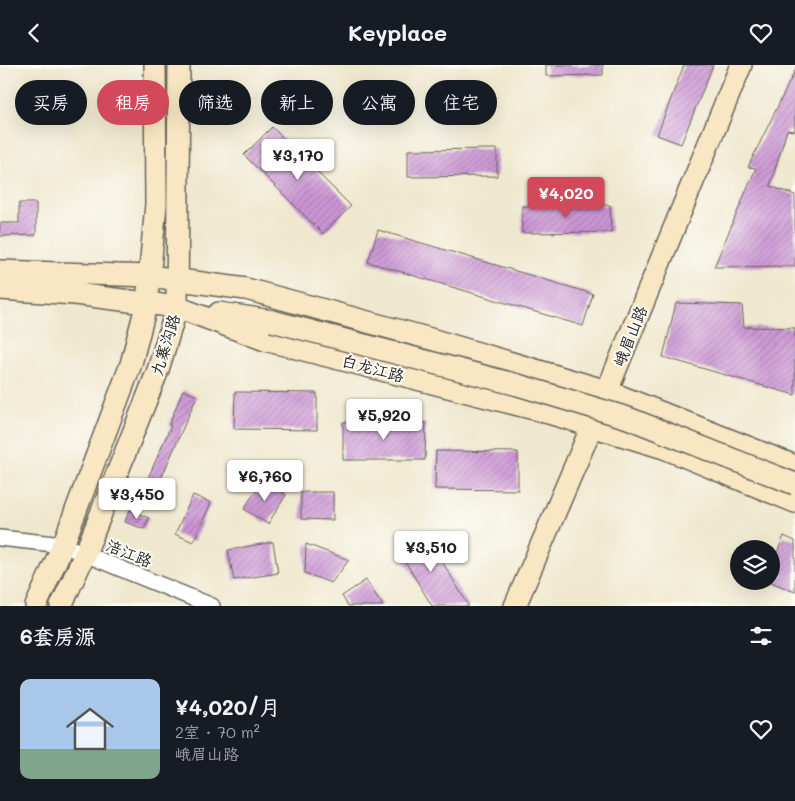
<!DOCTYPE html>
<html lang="zh">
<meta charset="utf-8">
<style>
:root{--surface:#171b24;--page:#20242c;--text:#f1f3f6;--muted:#9ea1a6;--line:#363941;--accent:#d1495b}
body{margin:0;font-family:Mali,"LXGW WenKai TC",sans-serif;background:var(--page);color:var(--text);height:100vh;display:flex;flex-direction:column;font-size:19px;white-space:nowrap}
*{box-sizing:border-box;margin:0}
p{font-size:16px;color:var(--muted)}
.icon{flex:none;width:28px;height:28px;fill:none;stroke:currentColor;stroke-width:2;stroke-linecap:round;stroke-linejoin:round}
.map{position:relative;height:541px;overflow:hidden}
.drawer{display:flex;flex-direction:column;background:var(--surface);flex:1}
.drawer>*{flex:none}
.banner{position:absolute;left:15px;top:15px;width:500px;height:45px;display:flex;gap:10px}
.tools{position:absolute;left:730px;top:475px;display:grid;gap:10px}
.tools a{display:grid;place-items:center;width:50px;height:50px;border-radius:50%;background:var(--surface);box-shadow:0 5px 20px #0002;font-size:25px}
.price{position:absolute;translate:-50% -42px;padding:0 11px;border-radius:5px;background:#fff;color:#222;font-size:16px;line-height:32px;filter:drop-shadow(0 1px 2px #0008)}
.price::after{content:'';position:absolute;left:50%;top:30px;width:15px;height:11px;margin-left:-8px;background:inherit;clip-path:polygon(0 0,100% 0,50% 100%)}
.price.active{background:var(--accent);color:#fff}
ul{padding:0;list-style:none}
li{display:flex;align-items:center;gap:15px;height:125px;padding:0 20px}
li+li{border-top:1px solid var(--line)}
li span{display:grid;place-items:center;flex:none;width:140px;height:100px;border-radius:10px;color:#555}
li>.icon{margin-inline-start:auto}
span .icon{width:60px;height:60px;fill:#fffc;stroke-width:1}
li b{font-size:21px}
h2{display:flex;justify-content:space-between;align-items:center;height:60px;padding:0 20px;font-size:21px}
.pill{padding:0 18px;border-radius:22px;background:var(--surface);box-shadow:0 5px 20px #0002;font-size:18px;line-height:45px}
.pill.active{background:var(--accent);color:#fff}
header{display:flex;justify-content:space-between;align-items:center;height:65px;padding:0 20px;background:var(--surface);font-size:22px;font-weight:700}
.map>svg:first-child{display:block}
.building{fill:url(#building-hatch)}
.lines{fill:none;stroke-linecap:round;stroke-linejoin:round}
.street-casing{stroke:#66635a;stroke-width:18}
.secondary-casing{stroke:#66635a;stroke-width:24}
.street{stroke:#fff;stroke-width:15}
.secondary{stroke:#f9e7c3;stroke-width:21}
.secondary-bridge-casing{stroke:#66635a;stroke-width:24;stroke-linecap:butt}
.secondary-bridge{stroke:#f9e7c3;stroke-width:21}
.labels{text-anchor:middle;stroke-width:4;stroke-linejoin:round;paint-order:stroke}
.street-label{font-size:16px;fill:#1c1c1c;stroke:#fdfcf7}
</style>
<header><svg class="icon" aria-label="back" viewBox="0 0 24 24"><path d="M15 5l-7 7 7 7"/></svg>Keyplace<svg class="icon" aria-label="heart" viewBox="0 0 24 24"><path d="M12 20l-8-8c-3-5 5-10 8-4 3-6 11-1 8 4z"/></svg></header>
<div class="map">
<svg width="795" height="541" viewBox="0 0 795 541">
<defs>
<pattern id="building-hatch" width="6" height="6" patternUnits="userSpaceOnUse" patternTransform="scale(1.25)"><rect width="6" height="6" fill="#cc96d5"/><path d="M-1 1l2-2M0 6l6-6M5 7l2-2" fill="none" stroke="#a57aac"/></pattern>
</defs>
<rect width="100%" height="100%" fill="#fdfcf7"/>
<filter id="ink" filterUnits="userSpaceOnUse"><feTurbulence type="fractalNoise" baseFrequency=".02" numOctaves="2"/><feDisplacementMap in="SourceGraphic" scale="10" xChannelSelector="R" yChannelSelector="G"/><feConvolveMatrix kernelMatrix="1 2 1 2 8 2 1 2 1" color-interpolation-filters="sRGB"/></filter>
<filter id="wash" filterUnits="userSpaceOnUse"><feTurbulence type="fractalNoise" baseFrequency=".0096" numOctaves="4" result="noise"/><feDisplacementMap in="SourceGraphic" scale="20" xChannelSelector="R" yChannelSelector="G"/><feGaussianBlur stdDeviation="1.12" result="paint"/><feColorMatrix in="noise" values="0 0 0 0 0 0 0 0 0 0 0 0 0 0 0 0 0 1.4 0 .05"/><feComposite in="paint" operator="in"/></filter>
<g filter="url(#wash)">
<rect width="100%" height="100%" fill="#efe8ce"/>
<g id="blocks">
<g class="building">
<path d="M 546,0 L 603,0 L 603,10 L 546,11 Z"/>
<path d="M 684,0 L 713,0 L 681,79 L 657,70 Z"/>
<path d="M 795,6 L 795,66 L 787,65 L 770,121 L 795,130 L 795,201 L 714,202 L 756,103 L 748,102 Z"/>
<path d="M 272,62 L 351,141 L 323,169 L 244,90 Z"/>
<path d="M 497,84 L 497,111 L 408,112 L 408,85 Z"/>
<path d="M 19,138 L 36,138 L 36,170 L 0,171 L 0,158 L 19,158 Z"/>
<path d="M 610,140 L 611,167 L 522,168 L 522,141 Z"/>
<path d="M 378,165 L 593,229 L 583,261 L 368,197 Z"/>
<path d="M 676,238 L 742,240 L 744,262 L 795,263 L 795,330 L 663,292 Z"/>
<path d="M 183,325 L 197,331 L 156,425 L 145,420 L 171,361 L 169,360 Z"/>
<path d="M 235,327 L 317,328 L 317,365 L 234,364 Z"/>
<path d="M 343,357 L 426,358 L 425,395 L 343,395 Z"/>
<path d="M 436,386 L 518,387 L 518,425 L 435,424 Z"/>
<path d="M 263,414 L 286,430 L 268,459 L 244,444 Z"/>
<path d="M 301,427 L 333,427 L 333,455 L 301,454 Z"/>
<path d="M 193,430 L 211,438 L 193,477 L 175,469 Z"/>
<path d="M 130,445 L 149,453 L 144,464 L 125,457 Z"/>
<path d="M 424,467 L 469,541 L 432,541 L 397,483 Z"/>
<path d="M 784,471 L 795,476 L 795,527 L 771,517 L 771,502 Z"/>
<path d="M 273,477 L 278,508 L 234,515 L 228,485 Z"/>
<path d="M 306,479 L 349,495 L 331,518 L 305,508 Z"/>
<path d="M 366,515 L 383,541 L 348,541 L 342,531 Z"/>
</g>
</g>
</g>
<g filter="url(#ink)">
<use href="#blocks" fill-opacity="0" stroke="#66635a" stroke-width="1"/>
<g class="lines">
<defs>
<path id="street" d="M 0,473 L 63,480 L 212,541"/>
<g id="secondary">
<path d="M 0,206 L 150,211 L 246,224 L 427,273 L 607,326 L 795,401"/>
<path d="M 0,224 L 75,229 L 177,242 L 265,275 L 542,346 L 664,383 L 795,437"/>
<path d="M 219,248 L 272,256"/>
<path d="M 36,541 L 63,480 L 131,299 L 147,237 L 156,139 L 155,0"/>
<path d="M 61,541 L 85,489 L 158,305 L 177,242 L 179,0"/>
<path d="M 515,541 L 607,326 L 741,0"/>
</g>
</defs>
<use href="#street" class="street-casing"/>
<use href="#secondary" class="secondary-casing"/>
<use href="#street" class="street"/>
<use href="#secondary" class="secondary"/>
<defs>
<path id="secondary-bridge" d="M 272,256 L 518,320 L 628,353 L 795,419"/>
</defs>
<use href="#secondary-bridge" class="secondary-bridge-casing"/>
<use href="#secondary-bridge" class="secondary-bridge"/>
</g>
</g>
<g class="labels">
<g class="street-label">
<text transform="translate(630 271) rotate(-68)" y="6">峨眉山路</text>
<text transform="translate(165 280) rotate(-73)" y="6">九寨沟路</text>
<text transform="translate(373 303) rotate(15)" y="6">白龙江路</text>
<text transform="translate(129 488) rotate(22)" y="6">涪江路</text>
</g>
</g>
</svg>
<div class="tools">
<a><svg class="icon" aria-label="layers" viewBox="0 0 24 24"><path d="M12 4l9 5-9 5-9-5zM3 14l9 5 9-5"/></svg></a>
</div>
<b class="price" style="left:298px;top:116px">¥3,170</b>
<b class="price active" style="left:566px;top:154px">¥4,020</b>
<b class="price" style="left:384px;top:376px">¥5,920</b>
<b class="price" style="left:265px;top:437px">¥6,760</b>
<b class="price" style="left:137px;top:455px">¥3,450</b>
<b class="price" style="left:431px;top:508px">¥3,510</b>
<div class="banner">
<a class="pill">买房</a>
<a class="pill active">租房</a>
<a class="pill">筛选</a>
<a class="pill">新上</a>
<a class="pill">公寓</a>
<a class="pill">住宅</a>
</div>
</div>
<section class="drawer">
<h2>6套房源<svg class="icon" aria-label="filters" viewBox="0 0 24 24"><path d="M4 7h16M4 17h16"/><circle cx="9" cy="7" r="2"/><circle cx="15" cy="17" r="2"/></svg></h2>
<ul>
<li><span style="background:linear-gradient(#a9c7e8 70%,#7fa58c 0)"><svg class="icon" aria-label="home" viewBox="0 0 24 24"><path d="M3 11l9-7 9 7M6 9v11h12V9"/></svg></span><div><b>¥4,020/月</b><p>2室 · 70 m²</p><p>峨眉山路</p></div><svg class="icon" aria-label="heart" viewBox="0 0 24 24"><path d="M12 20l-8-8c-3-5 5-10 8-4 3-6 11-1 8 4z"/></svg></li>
</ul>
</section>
